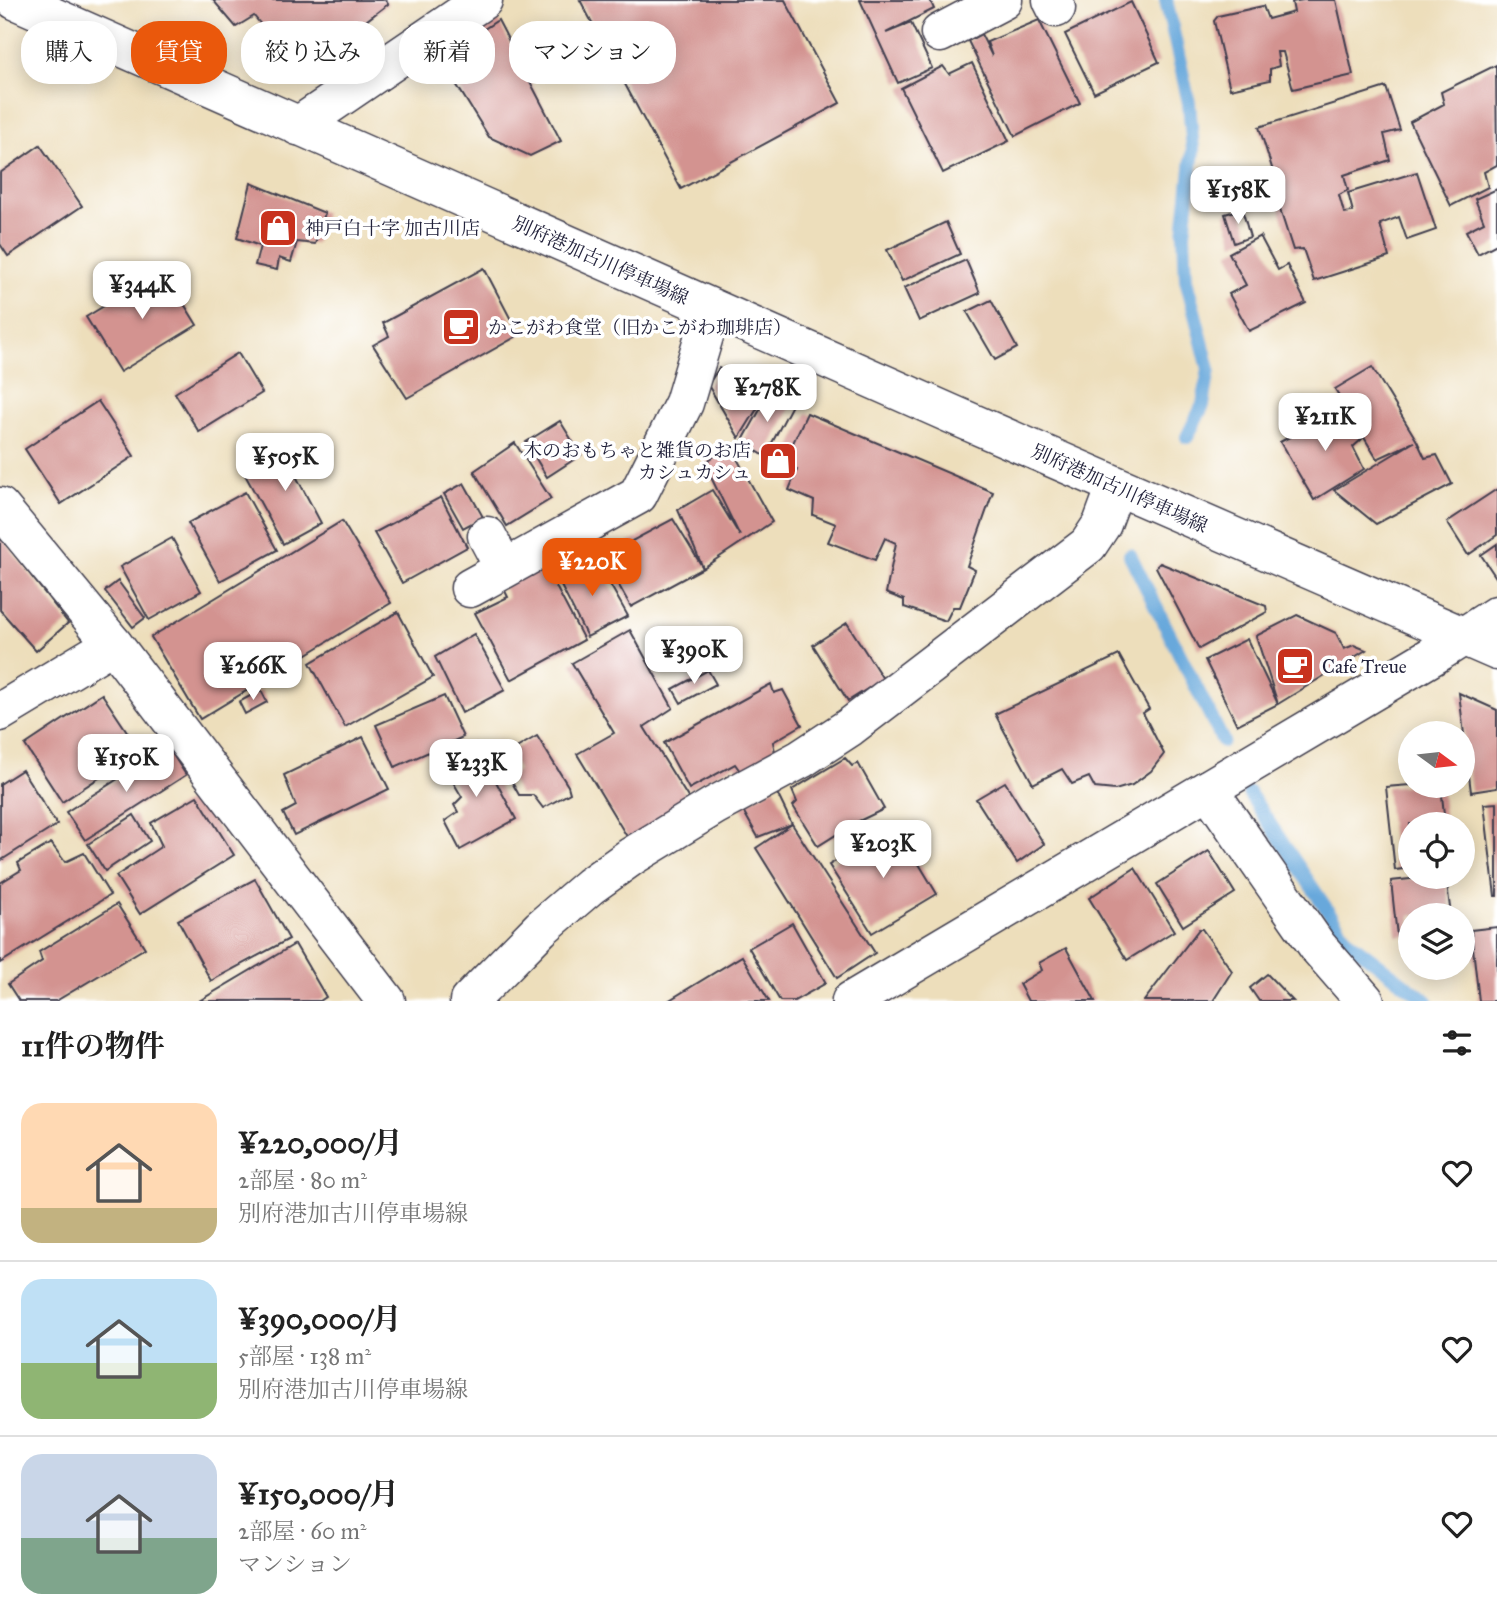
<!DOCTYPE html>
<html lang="ja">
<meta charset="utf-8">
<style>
:root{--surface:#fff;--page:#f2f2f2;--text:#222;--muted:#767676;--line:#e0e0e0;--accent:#ea580c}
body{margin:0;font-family:"IM FELL Great Primer","Noto Serif JP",serif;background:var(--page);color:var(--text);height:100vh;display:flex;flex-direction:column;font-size:26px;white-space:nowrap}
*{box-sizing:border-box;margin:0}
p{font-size:23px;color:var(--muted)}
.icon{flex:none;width:38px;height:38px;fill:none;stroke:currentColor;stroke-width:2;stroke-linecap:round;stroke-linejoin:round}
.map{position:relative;height:1001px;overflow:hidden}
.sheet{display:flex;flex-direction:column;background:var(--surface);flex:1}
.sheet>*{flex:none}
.guide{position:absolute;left:21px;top:21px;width:700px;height:63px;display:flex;gap:14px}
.needle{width:46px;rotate:105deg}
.tools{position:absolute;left:1398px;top:721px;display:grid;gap:14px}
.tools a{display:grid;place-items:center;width:77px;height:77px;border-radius:50%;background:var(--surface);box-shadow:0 4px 18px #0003;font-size:35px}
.price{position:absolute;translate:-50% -60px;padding:0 16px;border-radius:14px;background:#fff;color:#222;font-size:23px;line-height:46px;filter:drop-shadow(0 2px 4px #0008)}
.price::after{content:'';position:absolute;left:50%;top:42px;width:21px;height:16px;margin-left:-10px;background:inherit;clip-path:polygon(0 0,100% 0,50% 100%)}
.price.on{background:var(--accent);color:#fff}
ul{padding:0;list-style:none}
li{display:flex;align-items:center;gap:21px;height:175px;padding:0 21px}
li+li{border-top:2px solid var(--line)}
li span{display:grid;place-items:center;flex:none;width:196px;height:140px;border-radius:21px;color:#555}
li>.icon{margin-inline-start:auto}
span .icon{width:84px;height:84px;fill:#fffc;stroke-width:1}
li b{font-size:30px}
h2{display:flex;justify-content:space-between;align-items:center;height:84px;padding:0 21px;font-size:30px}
.pill{padding:0 24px;border-radius:28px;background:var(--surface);box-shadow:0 4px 18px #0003;font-size:24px;line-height:63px}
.pill.on{background:var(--accent);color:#fff}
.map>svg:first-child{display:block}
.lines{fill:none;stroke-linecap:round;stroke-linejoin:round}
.stream{stroke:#67a8db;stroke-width:14}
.building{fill:#d39390}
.minor-casing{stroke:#403e4e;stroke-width:41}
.secondary-casing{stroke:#403e4e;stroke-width:41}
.minor{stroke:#fff;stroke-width:38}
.secondary{stroke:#fff;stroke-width:38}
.labels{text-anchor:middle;stroke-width:7;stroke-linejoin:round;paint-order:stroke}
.poi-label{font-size:19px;fill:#22223b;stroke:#fff;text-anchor:start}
.street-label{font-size:19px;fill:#22223b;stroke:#fff}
</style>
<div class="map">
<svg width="1497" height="1001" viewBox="0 0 1497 1001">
<rect width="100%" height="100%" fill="#fff"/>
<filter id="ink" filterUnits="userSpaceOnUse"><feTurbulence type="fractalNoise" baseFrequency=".0143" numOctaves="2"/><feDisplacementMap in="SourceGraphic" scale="14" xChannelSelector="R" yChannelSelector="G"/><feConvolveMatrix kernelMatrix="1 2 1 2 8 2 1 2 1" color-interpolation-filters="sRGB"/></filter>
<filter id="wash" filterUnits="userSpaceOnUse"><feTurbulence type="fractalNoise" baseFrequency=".00686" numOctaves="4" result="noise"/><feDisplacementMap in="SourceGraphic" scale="28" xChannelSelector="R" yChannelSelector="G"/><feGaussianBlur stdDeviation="1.57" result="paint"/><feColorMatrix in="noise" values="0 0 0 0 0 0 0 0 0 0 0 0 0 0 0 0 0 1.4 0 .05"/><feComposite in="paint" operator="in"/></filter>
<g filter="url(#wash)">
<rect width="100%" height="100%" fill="#eddebb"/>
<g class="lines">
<g class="stream">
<path d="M 1166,0 L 1189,103 L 1193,150 L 1184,234 L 1186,279 L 1209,369 L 1203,405 L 1187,437"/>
<path d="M 1130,555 L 1223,741"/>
<path d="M 1249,793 L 1348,941 L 1427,1001"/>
</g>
</g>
<g id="blocks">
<g class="building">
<path d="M 213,0 L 385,0 L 388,4 L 320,56 L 299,30 L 278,46 L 254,16 L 236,27 Z"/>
<path d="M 580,0 L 785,0 L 840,103 L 681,189 Z"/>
<path d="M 860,0 L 930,0 L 934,9 L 886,33 L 911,23 L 932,68 L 898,83 Z"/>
<path d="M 1303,0 L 1336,0 L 1353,75 L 1293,89 L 1283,52 L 1277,52 L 1279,66 L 1270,69 L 1270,80 L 1230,89 L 1214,21 L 1218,16 L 1263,6 L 1268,19 L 1294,12 L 1292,2 Z"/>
<path d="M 1131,2 L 1159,62 L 1094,93 L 1065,34 Z"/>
<path d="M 498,20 L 561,141 L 530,156 L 489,137 L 440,58 Z"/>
<path d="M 1039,20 L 1080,103 L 1015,136 L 968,41 L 981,34 L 992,56 L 987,42 Z"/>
<path d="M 972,63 L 1009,141 L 943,173 L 901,88 L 943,66 L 949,74 Z"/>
<path d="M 1496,65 L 1497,165 L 1484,172 L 1488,187 L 1451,206 L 1410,122 L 1444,104 L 1441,92 Z"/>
<path d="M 1386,87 L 1400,130 L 1384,134 L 1390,160 L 1344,175 L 1348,190 L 1339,195 L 1344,213 L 1353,212 L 1348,193 L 1417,172 L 1436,230 L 1407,240 L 1399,217 L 1380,224 L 1389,257 L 1314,281 L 1303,249 L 1293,250 L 1274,191 L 1278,187 L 1259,127 Z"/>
<path d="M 40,145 L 82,206 L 8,256 L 0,244 L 0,173 Z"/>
<path d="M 251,183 L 325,213 L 315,244 L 297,242 L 291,262 L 279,258 L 277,270 L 255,265 L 260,246 L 237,238 Z"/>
<path d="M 1497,189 L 1497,244 L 1478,254 L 1466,231 L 1484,222 L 1475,199 Z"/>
<path d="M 1242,209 L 1250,237 L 1234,243 L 1225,214 Z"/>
<path d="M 946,222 L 960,254 L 902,281 L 887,250 Z"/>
<path d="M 1260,236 L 1278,270 L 1287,265 L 1306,303 L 1249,331 L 1229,294 L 1246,285 L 1229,253 Z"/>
<path d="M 966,260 L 980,293 L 919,321 L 904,288 Z"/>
<path d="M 484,268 L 519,335 L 407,398 L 373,345 L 389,336 L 383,323 Z"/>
<path d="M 163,270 L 197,325 L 120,372 L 86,317 Z"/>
<path d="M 991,300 L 1017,348 L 995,360 L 967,312 Z"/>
<path d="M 238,353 L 262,393 L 199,432 L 175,393 Z"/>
<path d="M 1372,367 L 1417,441 L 1425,458 L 1437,455 L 1452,484 L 1376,524 L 1334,490 L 1414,442 L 1377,459 L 1335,389 Z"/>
<path d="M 719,368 L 765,396 L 739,438 L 708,385 Z"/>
<path d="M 770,392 L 792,405 L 765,456 L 742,442 Z"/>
<path d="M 98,401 L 134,456 L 61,504 L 25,449 Z"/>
<path d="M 1344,408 L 1362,439 L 1353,447 L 1364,469 L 1314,500 L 1280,442 Z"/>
<path d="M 807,413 L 993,492 L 967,566 L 975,570 L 960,607 L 953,607 L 946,621 L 904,607 L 904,600 L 886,593 L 896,543 L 885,538 L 875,560 L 828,542 L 836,524 L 813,515 L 814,501 L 789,490 L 797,470 L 784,462 Z"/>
<path d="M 560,421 L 581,455 L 547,477 L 526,442 Z"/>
<path d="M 299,442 L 312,466 L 296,476 L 321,523 L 283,544 L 244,473 Z"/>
<path d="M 515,443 L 551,499 L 507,526 L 474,471 Z"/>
<path d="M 730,446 L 772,522 L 703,568 L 678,510 L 712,490 L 740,536 L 704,463 Z"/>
<path d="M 464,483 L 483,517 L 463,528 L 444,494 Z"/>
<path d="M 1497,489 L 1497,535 L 1468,555 L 1447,522 Z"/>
<path d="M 245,492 L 277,550 L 220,581 L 188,523 Z"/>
<path d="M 441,497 L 467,547 L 402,583 L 374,533 Z"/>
<path d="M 673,519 L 703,568 L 631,607 L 608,566 L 630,554 L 628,543 Z"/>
<path d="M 342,521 L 391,603 L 200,719 L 151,637 Z"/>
<path d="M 0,536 L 68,623 L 36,651 L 0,610 Z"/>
<path d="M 172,538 L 201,591 L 149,620 L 120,567 Z"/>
<path d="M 1497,544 L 1497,579 L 1481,555 Z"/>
<path d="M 541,558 L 584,640 L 511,680 L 475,613 L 508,597 L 498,577 Z"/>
<path d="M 595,558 L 628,616 L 587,637 L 558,580 Z"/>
<path d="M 1160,563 L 1266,606 L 1267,612 L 1199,649 L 1156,567 Z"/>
<path d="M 118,581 L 145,618 L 133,627 L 105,591 Z"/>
<path d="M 398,612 L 433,677 L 345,727 L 310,663 Z"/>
<path d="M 1297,615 L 1336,633 L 1344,649 L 1354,645 L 1366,650 L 1278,704 L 1237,725 L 1205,660 L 1247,639 L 1278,704 L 1256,636 Z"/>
<path d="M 847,623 L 883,679 L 848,701 L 813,645 Z"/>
<path d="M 630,630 L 673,708 L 644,727 L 692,804 L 629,840 L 577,754 L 614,733 L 572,663 Z"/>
<path d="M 474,634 L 505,690 L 462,713 L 435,657 Z"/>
<path d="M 1119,655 L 1149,709 L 1143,713 L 1164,754 L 1151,771 L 1132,785 L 1115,790 L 1095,788 L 1089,777 L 1072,784 L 1062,769 L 1033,784 L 995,714 Z"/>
<path d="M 708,670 L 716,684 L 681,703 L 673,689 Z"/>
<path d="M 771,684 L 774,693 L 783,690 L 802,725 L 773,742 L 775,752 L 740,771 L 735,764 L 689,789 L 664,743 Z"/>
<path d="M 261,690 L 267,702 L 245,714 L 239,702 Z"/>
<path d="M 1459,693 L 1497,710 L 1497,788 L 1471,792 Z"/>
<path d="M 102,694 L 140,751 L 62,802 L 25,745 Z"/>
<path d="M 444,696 L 463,737 L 395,767 L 376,725 Z"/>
<path d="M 537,736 L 568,786 L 570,793 L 543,808 L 533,795 L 519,795 L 509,777 L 518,770 L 508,753 Z"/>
<path d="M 363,737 L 389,789 L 294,835 L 283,813 L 296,806 L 284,775 Z"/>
<path d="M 476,744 L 516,819 L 460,850 L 445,821 L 458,812 L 454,805 L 462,797 L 443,765 Z"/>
<path d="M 168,747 L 186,775 L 85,840 L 66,812 Z"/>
<path d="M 845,758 L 852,766 L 858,763 L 884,809 L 855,823 L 818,846 L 793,806 L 797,802 L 792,790 Z"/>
<path d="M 22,770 L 57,825 L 0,861 L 0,784 Z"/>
<path d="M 1005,782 L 1044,844 L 1017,863 L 976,799 Z"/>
<path d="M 1410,785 L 1441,786 L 1445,824 L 1410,824 L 1410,868 L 1395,870 L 1386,787 Z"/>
<path d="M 774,787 L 792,824 L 758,837 L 741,807 Z"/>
<path d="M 197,796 L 234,855 L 140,914 L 116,876 L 162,846 L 151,823 Z"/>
<path d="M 1497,803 L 1497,896 L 1495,896 L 1484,804 Z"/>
<path d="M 134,815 L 150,841 L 105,871 L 88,844 Z"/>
<path d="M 792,824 L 875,953 L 837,978 L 756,848 Z"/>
<path d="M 891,828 L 898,840 L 904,839 L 937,894 L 872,933 L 829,865 Z"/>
<path d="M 51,843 L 65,862 L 84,853 L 110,895 L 0,963 L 0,883 L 21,870 L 18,863 Z"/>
<path d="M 1209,851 L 1235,893 L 1183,926 L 1157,884 Z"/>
<path d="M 1135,868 L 1174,931 L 1127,960 L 1089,898 Z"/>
<path d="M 1430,877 L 1446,877 L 1451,915 L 1410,915 L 1410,935 L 1397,936 L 1391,881 Z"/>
<path d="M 255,879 L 289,939 L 211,981 L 178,920 Z"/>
<path d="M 117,904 L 145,948 L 56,1001 L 19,1001 L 8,984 L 42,961 L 39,952 Z"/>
<path d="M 792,923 L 826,983 L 794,1001 L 780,1001 L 749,948 Z"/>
<path d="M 1497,927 L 1497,1001 L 1479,1001 L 1471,930 Z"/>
<path d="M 1199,929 L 1202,929 L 1232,971 L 1213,1001 L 1144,1001 Z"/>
<path d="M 295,944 L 326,997 L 320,1001 L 199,1001 Z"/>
<path d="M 1066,948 L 1095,1001 L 1028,1001 L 1019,984 L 1042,970 L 1039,963 Z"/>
<path d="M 742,956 L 769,1001 L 668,1001 Z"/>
<path d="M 1267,974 L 1293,1001 L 1259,1001 L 1250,988 Z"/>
</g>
</g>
</g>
<g filter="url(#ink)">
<use href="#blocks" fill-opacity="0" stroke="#403e4e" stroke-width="2"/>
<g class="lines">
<defs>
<g id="minor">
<path d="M 1052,0 L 1056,8"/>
<path d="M 940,33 L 1003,0"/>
<path d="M 298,126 L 483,0"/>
<path d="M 0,507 L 113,644 L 386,1001"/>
<path d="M 487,536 L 504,568"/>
<path d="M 470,588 L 638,495 L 684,403 L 712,309"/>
<path d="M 0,712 L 113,644"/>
<path d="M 1208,789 L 1318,947 L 1365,1001"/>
<path d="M 469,1001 L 541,928 L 590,886 L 632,856 L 714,806 L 801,759 L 850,727 L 1088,545 L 1102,524 L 1116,486"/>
<path d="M 851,1001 L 1439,652 L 1497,615"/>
</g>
<path id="secondary" d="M 15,0 L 956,416 L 1497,651"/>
</defs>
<use href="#minor" class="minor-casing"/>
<use href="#secondary" class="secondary-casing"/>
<use href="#minor" class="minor"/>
<use href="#secondary" class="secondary"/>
</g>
</g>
<defs>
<symbol id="shop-square" viewBox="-11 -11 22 22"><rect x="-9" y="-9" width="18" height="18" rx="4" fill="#c8321e" stroke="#fff"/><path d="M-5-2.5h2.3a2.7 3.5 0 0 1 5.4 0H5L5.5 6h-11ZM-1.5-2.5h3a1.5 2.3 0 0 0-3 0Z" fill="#fff"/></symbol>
<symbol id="cafe-square" viewBox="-11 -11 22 22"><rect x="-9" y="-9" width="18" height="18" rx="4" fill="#c8321e" stroke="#fff"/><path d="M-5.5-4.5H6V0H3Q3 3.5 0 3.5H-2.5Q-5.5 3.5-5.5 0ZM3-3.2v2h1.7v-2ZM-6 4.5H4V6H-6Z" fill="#fff"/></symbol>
</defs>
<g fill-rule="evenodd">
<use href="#shop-square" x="256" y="206" width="44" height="44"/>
<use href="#cafe-square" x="439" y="305" width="44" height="44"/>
<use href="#shop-square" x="756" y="439" width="44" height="44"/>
<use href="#cafe-square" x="1273" y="644" width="44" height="44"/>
</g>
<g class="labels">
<g class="poi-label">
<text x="305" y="235">神戸白十字 加古川店</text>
<text x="488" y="334">かこがわ食堂（旧かこがわ珈琲店）</text>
<text x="751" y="457" text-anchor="end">木のおもちゃと雑貨のお店<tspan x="751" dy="22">カシュカシュ</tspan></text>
<text x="1322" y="673">Cafe Treue</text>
</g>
<g class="street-label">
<text transform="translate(601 260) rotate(24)" y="7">別府港加古川停車場線</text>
<text transform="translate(1120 488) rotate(24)" y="7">別府港加古川停車場線</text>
</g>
</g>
</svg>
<div class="tools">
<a><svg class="needle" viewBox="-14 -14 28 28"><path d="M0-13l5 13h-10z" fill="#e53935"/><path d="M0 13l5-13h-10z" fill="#767676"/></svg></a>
<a><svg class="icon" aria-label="locate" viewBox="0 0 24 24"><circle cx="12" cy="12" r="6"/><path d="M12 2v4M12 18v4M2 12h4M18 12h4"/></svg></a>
<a><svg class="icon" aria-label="layers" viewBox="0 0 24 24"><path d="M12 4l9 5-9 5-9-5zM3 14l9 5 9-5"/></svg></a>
</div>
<b class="price" style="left:1238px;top:226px">¥158K</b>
<b class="price" style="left:142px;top:321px">¥344K</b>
<b class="price" style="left:767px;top:424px">¥278K</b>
<b class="price" style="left:1325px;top:453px">¥211K</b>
<b class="price" style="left:285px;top:493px">¥505K</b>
<b class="price on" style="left:592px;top:598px">¥220K</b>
<b class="price" style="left:694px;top:686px">¥390K</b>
<b class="price" style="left:253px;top:702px">¥266K</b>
<b class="price" style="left:126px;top:794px">¥150K</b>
<b class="price" style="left:476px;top:799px">¥233K</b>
<b class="price" style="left:883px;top:880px">¥203K</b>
<div class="guide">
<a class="pill">購入</a>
<a class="pill on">賃貸</a>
<a class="pill">絞り込み</a>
<a class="pill">新着</a>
<a class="pill">マンション</a>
</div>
</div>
<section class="sheet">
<h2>11件の物件<svg class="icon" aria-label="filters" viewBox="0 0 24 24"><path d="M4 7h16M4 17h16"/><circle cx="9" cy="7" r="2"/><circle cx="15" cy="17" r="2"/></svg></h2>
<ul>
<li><span style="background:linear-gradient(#ffd9b3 75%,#c2b280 0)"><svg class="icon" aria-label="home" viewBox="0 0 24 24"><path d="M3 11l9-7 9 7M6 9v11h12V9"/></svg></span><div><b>¥220,000/月</b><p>2部屋 · 80 m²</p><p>別府港加古川停車場線</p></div><svg class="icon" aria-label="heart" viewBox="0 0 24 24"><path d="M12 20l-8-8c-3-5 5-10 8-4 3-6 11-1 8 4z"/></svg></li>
<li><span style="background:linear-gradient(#bfe0f5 60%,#8fb573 0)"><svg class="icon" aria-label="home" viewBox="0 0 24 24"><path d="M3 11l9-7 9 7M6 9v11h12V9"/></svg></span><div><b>¥390,000/月</b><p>5部屋 · 138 m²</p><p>別府港加古川停車場線</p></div><svg class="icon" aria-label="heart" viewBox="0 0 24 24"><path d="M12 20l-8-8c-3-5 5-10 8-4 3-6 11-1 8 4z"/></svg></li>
<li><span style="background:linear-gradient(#c9d6e8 60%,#7fa58c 0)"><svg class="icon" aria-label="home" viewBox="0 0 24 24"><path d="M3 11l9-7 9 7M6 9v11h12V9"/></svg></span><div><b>¥150,000/月</b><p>2部屋 · 60 m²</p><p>マンション</p></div><svg class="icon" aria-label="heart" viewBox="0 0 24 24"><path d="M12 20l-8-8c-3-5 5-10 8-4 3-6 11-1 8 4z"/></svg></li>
</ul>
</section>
